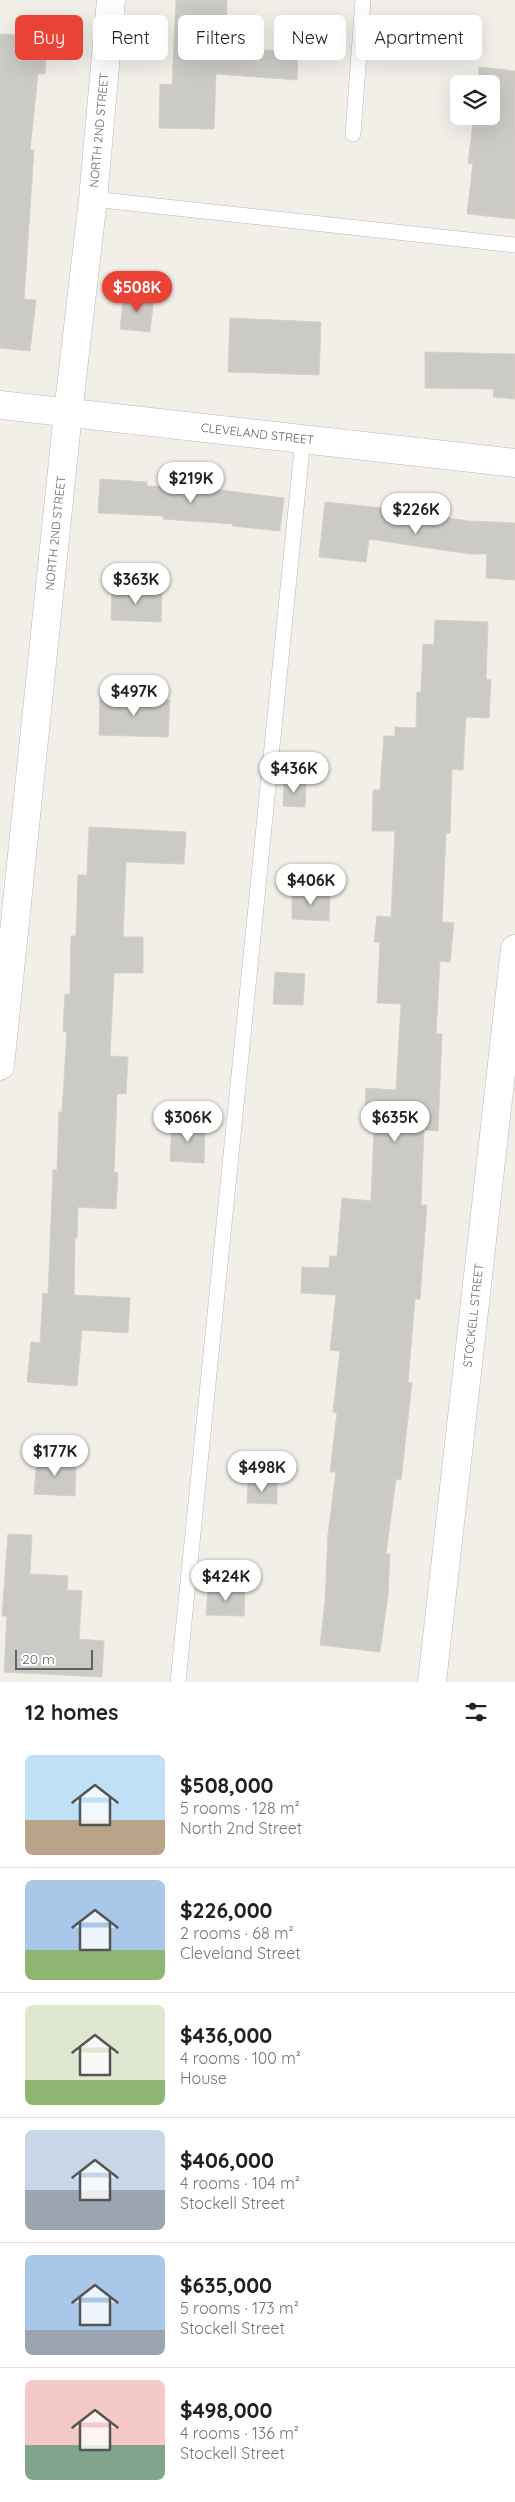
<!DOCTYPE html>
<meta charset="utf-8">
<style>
:root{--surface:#fff;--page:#f6f6f6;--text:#202124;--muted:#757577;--line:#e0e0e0;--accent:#ea4335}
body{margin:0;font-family:Quicksand,sans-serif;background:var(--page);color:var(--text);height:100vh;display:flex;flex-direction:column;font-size:19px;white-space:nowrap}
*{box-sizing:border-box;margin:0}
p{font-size:16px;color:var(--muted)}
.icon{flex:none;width:28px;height:28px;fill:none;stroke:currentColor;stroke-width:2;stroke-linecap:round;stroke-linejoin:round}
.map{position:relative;height:1682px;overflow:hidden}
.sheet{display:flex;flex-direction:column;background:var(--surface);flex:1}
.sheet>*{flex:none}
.banner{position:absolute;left:15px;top:15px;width:485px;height:45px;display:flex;gap:10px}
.fabs{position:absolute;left:450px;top:75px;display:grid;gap:10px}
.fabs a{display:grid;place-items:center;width:50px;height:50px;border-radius:8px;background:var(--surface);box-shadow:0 5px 20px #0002;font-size:25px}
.scale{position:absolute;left:15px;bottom:12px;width:78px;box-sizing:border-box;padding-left:5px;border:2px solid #5f6368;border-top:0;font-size:14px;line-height:18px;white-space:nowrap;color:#5f6368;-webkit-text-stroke:4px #fff;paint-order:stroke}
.price{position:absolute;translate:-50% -42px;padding:0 11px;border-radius:18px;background:#fff;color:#222;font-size:16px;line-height:32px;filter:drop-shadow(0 1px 2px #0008)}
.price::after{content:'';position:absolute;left:50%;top:30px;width:15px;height:11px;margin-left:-8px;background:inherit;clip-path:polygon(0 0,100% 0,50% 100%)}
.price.on{background:var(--accent);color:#fff}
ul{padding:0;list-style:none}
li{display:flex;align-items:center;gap:15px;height:125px;padding:0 25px}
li+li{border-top:1px solid var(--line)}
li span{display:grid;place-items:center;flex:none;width:140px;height:100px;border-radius:8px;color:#555}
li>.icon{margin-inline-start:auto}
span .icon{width:60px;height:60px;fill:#fffc;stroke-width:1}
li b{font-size:21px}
h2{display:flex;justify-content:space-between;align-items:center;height:60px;padding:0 25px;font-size:21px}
.pill{padding:0 18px;border-radius:8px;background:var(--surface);box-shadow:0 5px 20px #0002;font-size:18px;line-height:45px}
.pill.on{background:var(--accent);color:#fff}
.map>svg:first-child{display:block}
.building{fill:#cccac5;stroke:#d6d1c6}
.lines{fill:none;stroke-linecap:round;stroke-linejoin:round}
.service-casing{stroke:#b5b8bc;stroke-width:16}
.minor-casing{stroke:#b5b8bc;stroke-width:29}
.secondary-casing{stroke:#b6babf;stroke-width:29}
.service{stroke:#fff;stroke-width:15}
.minor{stroke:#fff;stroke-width:28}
.secondary{stroke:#fff;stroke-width:28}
.labels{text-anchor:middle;stroke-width:4;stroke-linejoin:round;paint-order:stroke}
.street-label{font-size:12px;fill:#5f6368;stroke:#fff}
</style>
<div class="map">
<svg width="515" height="1682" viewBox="0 0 515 1682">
<rect width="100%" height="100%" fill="#f1efe8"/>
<g class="building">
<path d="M 176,0 L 227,0 L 226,39 L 255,40 L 254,50 L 298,51 L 297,80 L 216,74 L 214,129 L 159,128 L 160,84 L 172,85 Z"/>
<path d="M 0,34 L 47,36 L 45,74 L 38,74 L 30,150 L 34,150 L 24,299 L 36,300 L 30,351 L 0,348 Z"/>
<path d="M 479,67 L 515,71 L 515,219 L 467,214 L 473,164 L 468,163 L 474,116 L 491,116 L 491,84 L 478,84 Z"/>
<path d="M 124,294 L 154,297 L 150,332 L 120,329 Z"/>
<path d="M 230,318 L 321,322 L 319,375 L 228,372 Z"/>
<path d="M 425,352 L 515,354 L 515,399 L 493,397 L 494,389 L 425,388 Z"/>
<path d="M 100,479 L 147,482 L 147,486 L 212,489 L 284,498 L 280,531 L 232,526 L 233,524 L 163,519 L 163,516 L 98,513 Z"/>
<path d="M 325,502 L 383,508 L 469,521 L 515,523 L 515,580 L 486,578 L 487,554 L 469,554 L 369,539 L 366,562 L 319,557 Z"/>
<path d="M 112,587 L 162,590 L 161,622 L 111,620 Z"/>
<path d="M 435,620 L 488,622 L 486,679 L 491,680 L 489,718 L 466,717 L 463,770 L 452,769 L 450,833 L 446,833 L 442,922 L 454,923 L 450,962 L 440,961 L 436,1034 L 442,1034 L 438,1131 L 424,1130 L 421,1205 L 427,1205 L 420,1299 L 415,1299 L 408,1382 L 412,1383 L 401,1480 L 396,1479 L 386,1554 L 390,1554 L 388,1595 L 380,1652 L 320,1645 L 325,1602 L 328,1534 L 336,1472 L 330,1472 L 337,1413 L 333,1412 L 340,1351 L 330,1350 L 336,1295 L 301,1293 L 302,1267 L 329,1268 L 330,1256 L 337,1256 L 342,1198 L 371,1201 L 374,1127 L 372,1127 L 373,1109 L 365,1109 L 366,1088 L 396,1090 L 401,1004 L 377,1003 L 380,942 L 374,942 L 377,916 L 391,917 L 395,831 L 372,831 L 373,790 L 380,790 L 384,736 L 395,736 L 395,727 L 416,728 L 417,692 L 421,692 L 423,644 L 434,645 Z"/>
<path d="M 100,697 L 170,700 L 168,737 L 99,735 Z"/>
<path d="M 284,781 L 306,782 L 305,807 L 283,806 Z"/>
<path d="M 89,827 L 186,832 L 184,864 L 126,862 L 123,937 L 143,937 L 143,973 L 114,973 L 110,1056 L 128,1057 L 126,1094 L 117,1094 L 114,1172 L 118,1173 L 116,1209 L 78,1207 L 77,1238 L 75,1238 L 74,1295 L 130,1298 L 128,1333 L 82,1330 L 77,1386 L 27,1382 L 31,1342 L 40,1343 L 43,1293 L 48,1294 L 53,1170 L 57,1170 L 59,1112 L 62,1112 L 67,1032 L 63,1031 L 65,994 L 70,994 L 71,936 L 76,936 L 78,875 L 87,875 Z"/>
<path d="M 292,892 L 330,893 L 329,921 L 292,919 Z"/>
<path d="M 275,972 L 305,974 L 303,1005 L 273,1004 Z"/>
<path d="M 172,1123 L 205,1125 L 204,1163 L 170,1161 Z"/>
<path d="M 37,1458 L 76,1460 L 75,1496 L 34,1494 Z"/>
<path d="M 248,1481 L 277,1482 L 277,1504 L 247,1503 Z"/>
<path d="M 8,1534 L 32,1535 L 30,1574 L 68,1576 L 67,1590 L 82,1591 L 79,1639 L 104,1641 L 102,1677 L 4,1672 L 7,1616 L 2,1616 Z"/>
<path d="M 208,1587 L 245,1589 L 244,1616 L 206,1615 Z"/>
</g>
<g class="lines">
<defs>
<g id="service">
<path d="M 353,134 L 363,0"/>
<path d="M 93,199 L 515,245"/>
<path d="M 178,1682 L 303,439"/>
</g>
<g id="minor">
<path id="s1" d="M 0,1066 L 68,413 L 93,199 L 111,0"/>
<path id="s2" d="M 432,1682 L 515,949"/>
</g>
<g id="secondary">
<path id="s3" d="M 0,405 L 515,463"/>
</g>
</defs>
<use href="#service" class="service-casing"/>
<use href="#minor" class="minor-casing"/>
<use href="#secondary" class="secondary-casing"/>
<use href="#service" class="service"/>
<use href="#minor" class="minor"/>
<use href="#secondary" class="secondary"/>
</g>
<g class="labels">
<g class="street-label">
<text dy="4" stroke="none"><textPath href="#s1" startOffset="941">NORTH 2ND STREET</textPath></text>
<text dy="4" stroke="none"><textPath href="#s3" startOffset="259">CLEVELAND STREET</textPath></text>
<text dy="4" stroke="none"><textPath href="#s1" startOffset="536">NORTH 2ND STREET</textPath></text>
<text dy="4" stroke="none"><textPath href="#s2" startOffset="369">STOCKELL STREET</textPath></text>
</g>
</g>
</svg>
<div class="fabs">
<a><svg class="icon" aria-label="layers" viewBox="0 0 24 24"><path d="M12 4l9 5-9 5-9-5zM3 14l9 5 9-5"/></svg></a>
</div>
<div class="scale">20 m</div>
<b class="price on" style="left:137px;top:313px">$508K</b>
<b class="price" style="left:191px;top:504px">$219K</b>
<b class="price" style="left:416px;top:535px">$226K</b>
<b class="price" style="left:136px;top:605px">$363K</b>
<b class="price" style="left:134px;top:717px">$497K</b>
<b class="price" style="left:294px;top:794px">$436K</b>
<b class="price" style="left:311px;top:906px">$406K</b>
<b class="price" style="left:188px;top:1143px">$306K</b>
<b class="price" style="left:395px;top:1143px">$635K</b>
<b class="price" style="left:55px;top:1477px">$177K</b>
<b class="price" style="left:262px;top:1493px">$498K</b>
<b class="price" style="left:226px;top:1602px">$424K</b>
<div class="banner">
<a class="pill on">Buy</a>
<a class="pill">Rent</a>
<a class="pill">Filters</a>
<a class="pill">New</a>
<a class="pill">Apartment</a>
</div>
</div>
<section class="sheet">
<h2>12 homes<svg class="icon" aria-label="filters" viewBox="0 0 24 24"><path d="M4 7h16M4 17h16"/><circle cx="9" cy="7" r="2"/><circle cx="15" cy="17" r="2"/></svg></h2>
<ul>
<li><span style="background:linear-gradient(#bfe0f5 65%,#b9a48a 0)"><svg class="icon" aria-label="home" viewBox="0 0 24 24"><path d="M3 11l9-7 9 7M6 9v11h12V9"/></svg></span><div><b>$508,000</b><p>5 rooms · 128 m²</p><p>North 2nd Street</p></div></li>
<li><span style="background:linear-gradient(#a9c7e8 70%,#8fb573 0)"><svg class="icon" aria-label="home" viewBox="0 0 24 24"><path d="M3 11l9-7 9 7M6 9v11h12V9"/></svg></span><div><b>$226,000</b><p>2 rooms · 68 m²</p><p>Cleveland Street</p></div></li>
<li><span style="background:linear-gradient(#dfe7d0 75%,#8fb573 0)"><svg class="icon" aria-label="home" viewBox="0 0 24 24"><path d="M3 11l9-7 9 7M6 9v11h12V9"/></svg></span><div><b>$436,000</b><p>4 rooms · 100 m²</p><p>House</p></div></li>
<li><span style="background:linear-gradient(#c9d6e8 60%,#9aa5b1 0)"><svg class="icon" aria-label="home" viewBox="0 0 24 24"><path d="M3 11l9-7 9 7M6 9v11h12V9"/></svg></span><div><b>$406,000</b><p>4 rooms · 104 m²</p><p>Stockell Street</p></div></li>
<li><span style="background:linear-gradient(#a9c7e8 75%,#9aa5b1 0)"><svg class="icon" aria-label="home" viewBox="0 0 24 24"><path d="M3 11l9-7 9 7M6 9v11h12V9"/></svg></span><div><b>$635,000</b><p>5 rooms · 173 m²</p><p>Stockell Street</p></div></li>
<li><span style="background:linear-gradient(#f6c9c9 65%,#7fa58c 0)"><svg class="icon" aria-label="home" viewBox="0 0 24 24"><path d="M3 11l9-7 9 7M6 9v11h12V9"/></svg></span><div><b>$498,000</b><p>4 rooms · 136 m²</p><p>Stockell Street</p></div></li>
</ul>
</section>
